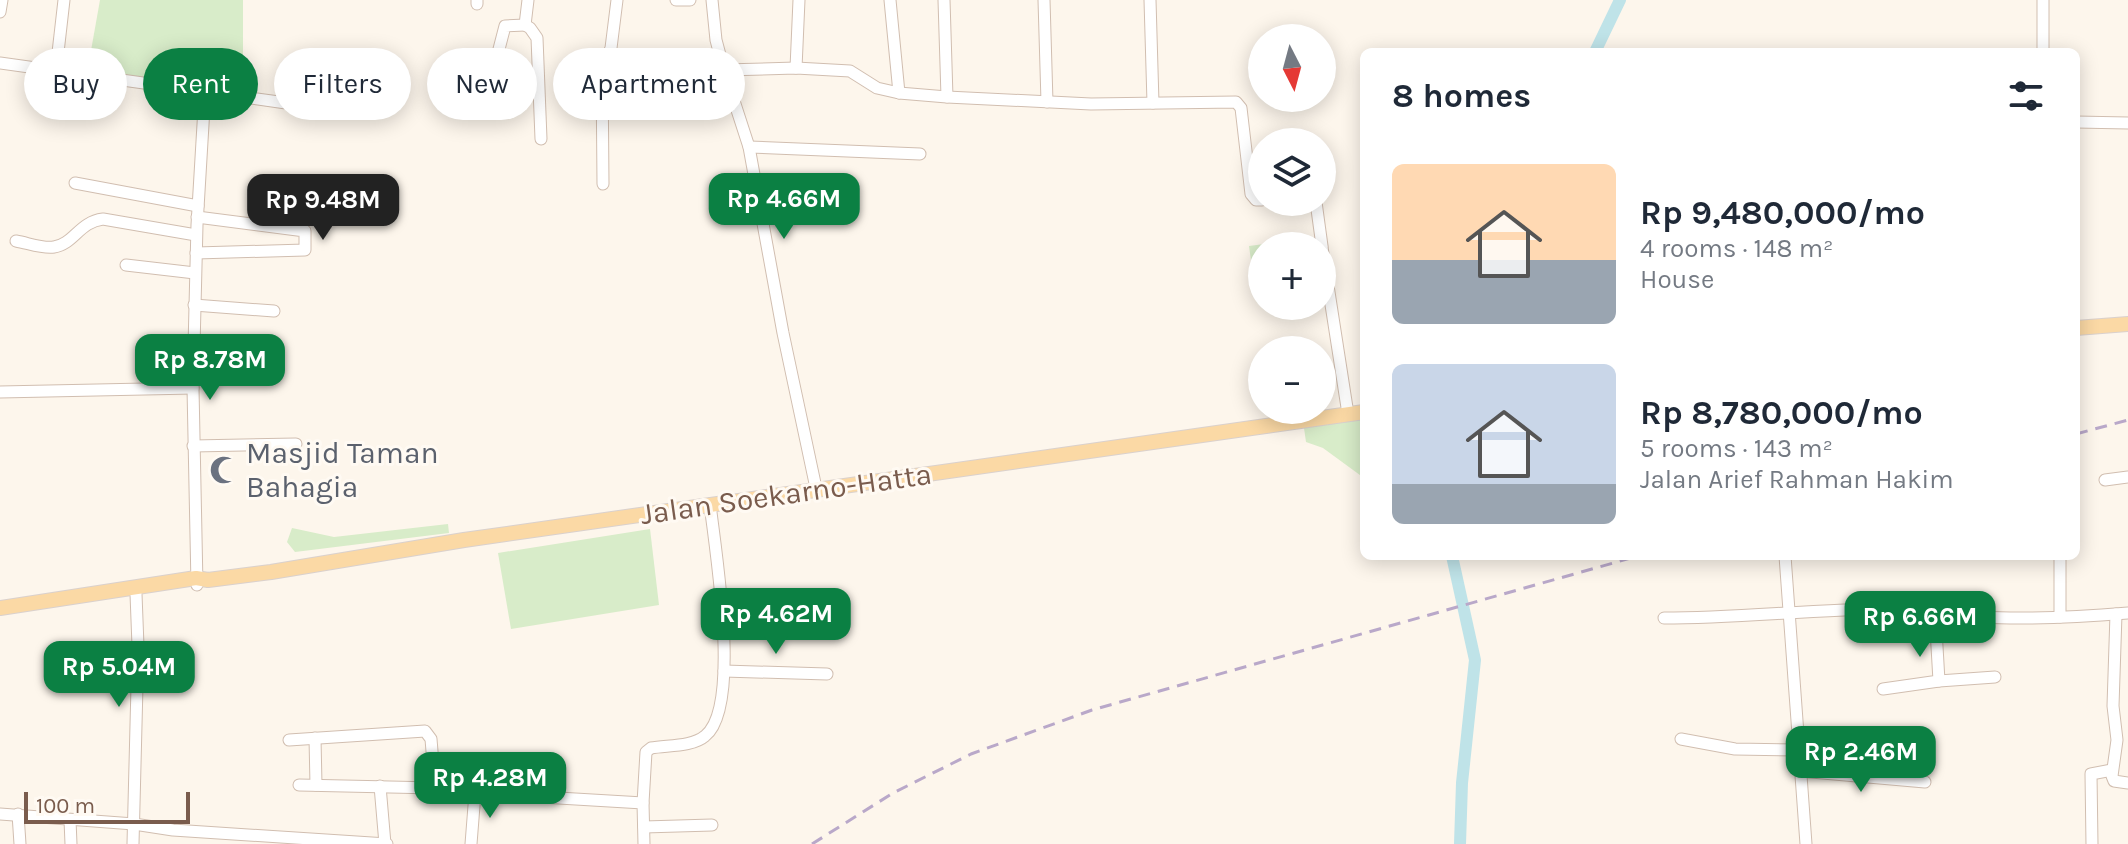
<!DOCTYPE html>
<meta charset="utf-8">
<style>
:root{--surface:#fff;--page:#f2f2f3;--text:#1f2937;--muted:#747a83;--accent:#0b8043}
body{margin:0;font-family:Karla,sans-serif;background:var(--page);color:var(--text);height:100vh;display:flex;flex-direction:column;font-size:30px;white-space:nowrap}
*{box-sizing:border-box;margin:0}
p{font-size:26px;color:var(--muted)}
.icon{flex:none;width:44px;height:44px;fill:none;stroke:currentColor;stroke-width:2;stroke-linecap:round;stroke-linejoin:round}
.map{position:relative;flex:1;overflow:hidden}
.details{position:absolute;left:1360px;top:48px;width:720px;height:512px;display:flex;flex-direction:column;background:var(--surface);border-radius:12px;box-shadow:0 4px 20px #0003}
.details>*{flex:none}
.guide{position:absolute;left:24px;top:48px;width:760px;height:72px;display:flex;gap:16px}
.needle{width:52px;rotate:174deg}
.fabs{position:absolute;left:1248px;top:24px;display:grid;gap:16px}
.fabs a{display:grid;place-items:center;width:88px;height:88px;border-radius:50%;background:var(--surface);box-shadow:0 4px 20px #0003;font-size:40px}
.scale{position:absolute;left:24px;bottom:20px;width:166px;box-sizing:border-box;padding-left:8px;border:4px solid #7a5c4d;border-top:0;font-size:22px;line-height:28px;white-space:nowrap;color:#7a5c4d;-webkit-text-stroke:6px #fffaf3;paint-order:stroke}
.price{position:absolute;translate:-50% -68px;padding:0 18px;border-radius:16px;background:var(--accent);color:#fff;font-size:26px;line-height:52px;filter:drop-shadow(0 2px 4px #0008)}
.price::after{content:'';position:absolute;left:50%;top:48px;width:24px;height:18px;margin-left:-12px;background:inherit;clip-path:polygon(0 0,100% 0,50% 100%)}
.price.on{background:#222;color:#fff}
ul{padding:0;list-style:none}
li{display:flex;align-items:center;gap:24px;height:200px;padding:0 32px}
li span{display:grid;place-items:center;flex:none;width:224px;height:160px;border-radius:12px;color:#555}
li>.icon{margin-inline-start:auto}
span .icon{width:96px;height:96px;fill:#fffc;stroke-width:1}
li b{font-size:34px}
h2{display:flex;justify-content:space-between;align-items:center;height:96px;padding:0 32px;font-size:34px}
.chip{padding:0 28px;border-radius:36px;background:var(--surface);box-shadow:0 4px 20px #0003;font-size:28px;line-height:72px}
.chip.on{background:var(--accent);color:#fff}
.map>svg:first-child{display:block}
.green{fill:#d8ecc9}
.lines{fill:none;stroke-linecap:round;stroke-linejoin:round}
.canal{stroke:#bfe3e8;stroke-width:12}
.minor-casing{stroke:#d1beb0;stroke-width:13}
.major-casing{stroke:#dad1cd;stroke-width:16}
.minor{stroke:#fff;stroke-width:11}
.major{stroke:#fbd9a5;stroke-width:14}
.rail{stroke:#b9a8c9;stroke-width:3;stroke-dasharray:12 8;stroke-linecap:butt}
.labels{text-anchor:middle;stroke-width:6;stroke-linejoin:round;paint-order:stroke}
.worship-label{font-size:30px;fill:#5b616d;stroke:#fffaf3;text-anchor:start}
.street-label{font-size:30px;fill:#7a5c4d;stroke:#fffaf3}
</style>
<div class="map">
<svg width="2128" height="844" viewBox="0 0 2128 844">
<rect width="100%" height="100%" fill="#fdf6ec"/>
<g class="green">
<path d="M 100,0 L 243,0 L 243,86 L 204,91 L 87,73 Z"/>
<path d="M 1279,242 L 1280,246 L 1262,246 L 1262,302 L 1257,303 L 1249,246 Z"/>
<path d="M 1364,412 L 1364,478 L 1323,448 L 1306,442 L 1303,421 Z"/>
<path d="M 448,524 L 449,533 L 295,552 L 287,542 L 292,528 L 334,537 Z"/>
<path d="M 650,529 L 659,605 L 511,629 L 498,553 Z"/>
</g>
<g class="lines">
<g class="canal">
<path d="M 1595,52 L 1620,0"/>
<path d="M 1452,556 L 1475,660 L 1462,783 L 1460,844"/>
</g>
<defs>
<g id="minor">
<path d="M 676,0 L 690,0"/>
<path d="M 712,0 L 716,40 L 724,70 L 749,147 L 783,333 L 816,488"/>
<path d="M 890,0 L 899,93"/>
<path d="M 944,0 L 947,97"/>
<path d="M 1044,0 L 1047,102"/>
<path d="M 1150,0 L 1153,103"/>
<path d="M 2043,0 L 2043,52"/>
<path d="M 477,4 L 477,0"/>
<path d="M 0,12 L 2,0"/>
<path d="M 525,25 L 530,28 L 537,38 L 541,139"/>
<path d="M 498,53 L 505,26 L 525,25 L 528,0"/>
<path d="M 0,63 L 286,103"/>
<path d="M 796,68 L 799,0"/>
<path d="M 56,70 L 64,0"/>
<path d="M 724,70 L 796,68 L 850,71 L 877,88 L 899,93 L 947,97 L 1091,104 L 1236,102 L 1241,108 L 1251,194 L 1256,200 L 1262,200"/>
<path d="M 2076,122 L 2128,123"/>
<path d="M 749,147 L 920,154"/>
<path d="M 75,183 L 198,206"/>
<path d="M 603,184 L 602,69 L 611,48 L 617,0"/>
<path d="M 1316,202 L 1322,246"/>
<path d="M 16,241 C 28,243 43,249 54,247 C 74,244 79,222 103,219 L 196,235"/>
<path d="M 1322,247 L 1348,414"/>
<path d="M 196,253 L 305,250 L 305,231 L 197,217"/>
<path d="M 126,265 L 195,273"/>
<path d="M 194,305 L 274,311"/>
<path d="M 0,392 L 193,388"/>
<path d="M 193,446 L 296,444"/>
<path d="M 2105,480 L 2128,477"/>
<path d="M 1785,556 L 1806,844"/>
<path d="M 2060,556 L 2060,617"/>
<path d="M 197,585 L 193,388 L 197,225 L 205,91"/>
<path d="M 2116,614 L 2113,706 L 2117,740 L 2112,776 L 2114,781 L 2128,783"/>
<path d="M 1664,618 C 1743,618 1823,608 1902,609 C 1929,609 1955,616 1981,617 C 2030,620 2080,617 2128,613"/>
<path d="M 724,671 L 827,674"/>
<path d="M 1939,681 L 1995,677"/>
<path d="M 1883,689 L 1939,681 L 1935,612"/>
<path d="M 315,738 L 316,785"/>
<path d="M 1681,739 L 1735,749 L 1800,750"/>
<path d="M 289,740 L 425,731 L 431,739 L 435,788"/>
<path d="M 1800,771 L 1925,782"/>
<path d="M 299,785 L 435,788 L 475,793 L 643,803 L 644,844"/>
<path d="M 380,786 L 385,844"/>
<path d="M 643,803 L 646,752 L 651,748 C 667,745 692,747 705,736 C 742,707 715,549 710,504"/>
<path d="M 0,814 L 134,824 L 173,830 L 387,844"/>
<path d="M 18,814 L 20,844"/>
<path d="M 70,820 L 71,844"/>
<path d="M 644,827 L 712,825"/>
<path d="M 133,844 L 138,646 L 136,594"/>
<path d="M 471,844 L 475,793"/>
<path d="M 2092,844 L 2091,774 L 2112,770"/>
</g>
<g id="major">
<path d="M 2076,328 L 2128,324"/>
<path d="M 0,608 L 196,578 L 208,580 L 271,572 L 464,540 L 1364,412"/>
</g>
</defs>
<use href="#minor" class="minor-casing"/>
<use href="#major" class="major-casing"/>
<use href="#minor" class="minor"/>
<use href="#major" class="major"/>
<g class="rail">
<path d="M 2076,434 L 2128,420"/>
<path d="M 812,844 L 893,793 L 971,754 L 1092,710 L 1638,556"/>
</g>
</g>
<defs>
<symbol id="mosque-bare" viewBox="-9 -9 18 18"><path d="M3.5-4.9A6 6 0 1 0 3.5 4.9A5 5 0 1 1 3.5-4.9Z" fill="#6b7280" stroke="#fffaf3" stroke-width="2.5" paint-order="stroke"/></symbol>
</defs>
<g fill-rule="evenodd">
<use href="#mosque-bare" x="204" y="450" width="40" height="40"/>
</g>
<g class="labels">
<g class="worship-label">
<text x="246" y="463">Masjid Taman<tspan x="246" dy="34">Bahagia</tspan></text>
</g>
<g class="street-label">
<text transform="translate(786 494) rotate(-8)" y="10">Jalan Soekarno-Hatta</text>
</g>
</g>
</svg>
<div class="fabs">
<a><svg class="needle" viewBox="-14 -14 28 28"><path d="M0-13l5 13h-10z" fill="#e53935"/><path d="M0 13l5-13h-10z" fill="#747a83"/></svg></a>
<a><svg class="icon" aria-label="layers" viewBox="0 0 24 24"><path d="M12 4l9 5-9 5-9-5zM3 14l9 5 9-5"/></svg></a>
<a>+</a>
<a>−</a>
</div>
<div class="scale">100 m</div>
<b class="price" style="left:784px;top:241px">Rp 4.66M</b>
<b class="price on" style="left:323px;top:242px">Rp 9.48M</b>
<b class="price" style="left:210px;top:402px">Rp 8.78M</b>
<b class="price" style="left:776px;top:656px">Rp 4.62M</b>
<b class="price" style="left:1920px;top:659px">Rp 6.66M</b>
<b class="price" style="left:119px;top:709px">Rp 5.04M</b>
<b class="price" style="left:1861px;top:794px">Rp 2.46M</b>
<b class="price" style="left:490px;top:820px">Rp 4.28M</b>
<div class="guide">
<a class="chip">Buy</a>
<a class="chip on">Rent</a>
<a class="chip">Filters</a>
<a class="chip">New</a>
<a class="chip">Apartment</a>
</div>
<section class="details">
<h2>8 homes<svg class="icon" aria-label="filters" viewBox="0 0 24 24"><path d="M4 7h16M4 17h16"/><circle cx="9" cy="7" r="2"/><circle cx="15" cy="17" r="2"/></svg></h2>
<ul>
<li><span style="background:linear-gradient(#ffd9b3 60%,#9aa5b1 0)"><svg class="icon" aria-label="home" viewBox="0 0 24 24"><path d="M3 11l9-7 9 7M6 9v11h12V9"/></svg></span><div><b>Rp 9,480,000/mo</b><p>4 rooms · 148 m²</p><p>House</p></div></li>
<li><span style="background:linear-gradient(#c9d6e8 75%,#9aa5b1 0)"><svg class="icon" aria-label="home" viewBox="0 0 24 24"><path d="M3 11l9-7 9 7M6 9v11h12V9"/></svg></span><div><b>Rp 8,780,000/mo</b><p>5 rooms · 143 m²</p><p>Jalan Arief Rahman Hakim</p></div></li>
</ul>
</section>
</div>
